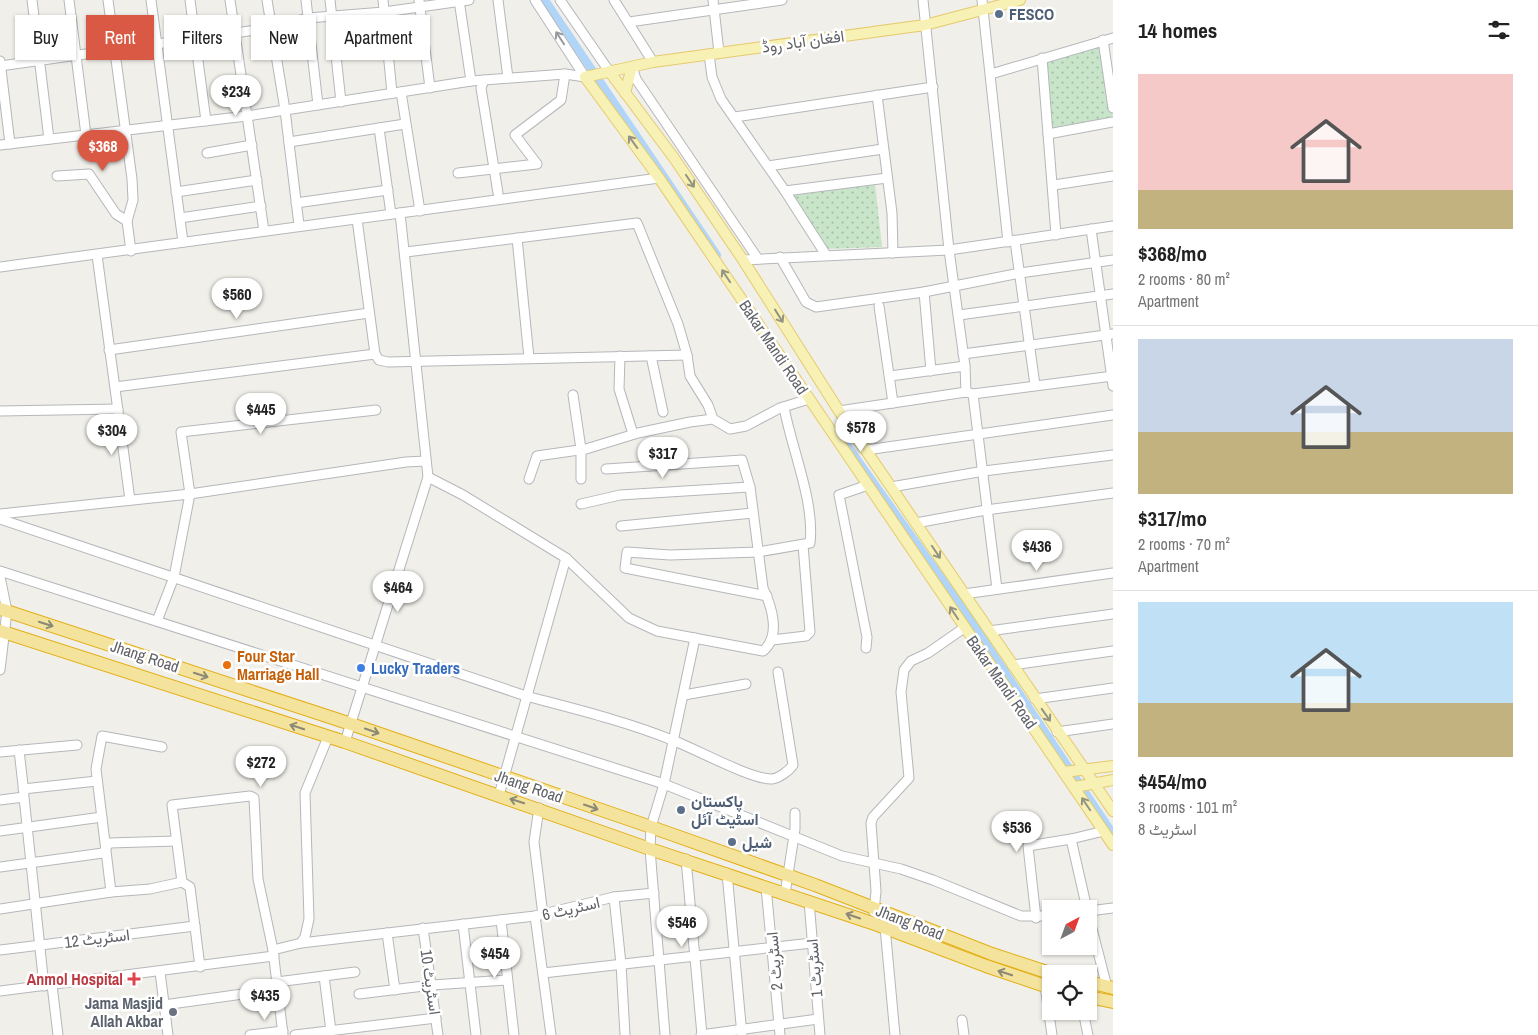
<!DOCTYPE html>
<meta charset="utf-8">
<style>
:root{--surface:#fff;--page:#f2f2f2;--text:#222;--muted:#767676;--line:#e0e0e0;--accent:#da5944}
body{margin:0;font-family:"Archivo Narrow",Vazirmatn,sans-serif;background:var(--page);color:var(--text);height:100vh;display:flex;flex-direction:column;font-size:19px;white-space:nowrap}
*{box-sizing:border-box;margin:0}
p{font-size:16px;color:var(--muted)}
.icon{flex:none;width:28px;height:28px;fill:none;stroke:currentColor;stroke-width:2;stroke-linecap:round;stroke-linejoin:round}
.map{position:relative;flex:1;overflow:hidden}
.details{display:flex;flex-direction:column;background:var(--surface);width:425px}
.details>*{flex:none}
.top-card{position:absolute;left:15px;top:15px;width:475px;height:45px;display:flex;gap:10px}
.needle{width:32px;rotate:41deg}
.controls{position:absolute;left:1042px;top:900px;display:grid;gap:10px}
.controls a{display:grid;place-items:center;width:55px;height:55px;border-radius:0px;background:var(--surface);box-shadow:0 1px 4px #0004;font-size:25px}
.price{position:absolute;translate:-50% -42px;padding:0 11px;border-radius:18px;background:#fff;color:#222;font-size:16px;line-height:32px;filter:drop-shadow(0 1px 2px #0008)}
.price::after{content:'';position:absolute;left:50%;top:30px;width:15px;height:11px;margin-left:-8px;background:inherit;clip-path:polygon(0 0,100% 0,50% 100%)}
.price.active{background:var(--accent);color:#fff}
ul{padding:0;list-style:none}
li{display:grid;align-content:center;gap:10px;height:265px;padding:0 25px}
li+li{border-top:1px solid var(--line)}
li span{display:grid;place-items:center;height:155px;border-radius:0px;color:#555}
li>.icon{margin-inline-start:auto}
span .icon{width:90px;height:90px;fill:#fffc;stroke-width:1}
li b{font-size:21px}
h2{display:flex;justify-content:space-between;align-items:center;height:60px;padding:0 25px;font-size:21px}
.tag{padding:0 18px;border-radius:0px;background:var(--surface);box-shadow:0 1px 4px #0004;font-size:18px;line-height:45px}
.tag.active{background:var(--accent);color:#fff}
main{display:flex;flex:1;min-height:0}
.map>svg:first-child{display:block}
.park{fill:url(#park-dots)}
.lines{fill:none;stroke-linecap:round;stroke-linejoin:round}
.canal{stroke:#b1d5f8;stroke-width:8}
.minor-casing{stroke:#b5b7bb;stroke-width:11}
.major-casing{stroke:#e5ca6c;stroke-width:12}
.highway-casing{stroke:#e3af16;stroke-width:14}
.minor{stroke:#fff;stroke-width:9}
.major{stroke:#f8f1b6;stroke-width:10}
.highway{stroke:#f4e39c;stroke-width:12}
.oneway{stroke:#98999c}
.oneway2{stroke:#959483}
.oneway3{stroke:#8c8977}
.service-dot{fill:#5c6f8a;stroke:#fff;stroke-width:2}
.food-dot{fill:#e8710a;stroke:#fff;stroke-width:2}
.shop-dot{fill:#3f7fe0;stroke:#fff;stroke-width:2}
.health-dot{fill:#e0444e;stroke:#fff;stroke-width:2}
.worship-dot{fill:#6b7280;stroke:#fff;stroke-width:2}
.labels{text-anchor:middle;stroke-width:5;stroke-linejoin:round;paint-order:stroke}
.service-label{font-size:16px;font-weight:bold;fill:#4e5e75;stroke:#fff;text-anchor:start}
.street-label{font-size:16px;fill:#606267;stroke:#fff}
.food-label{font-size:16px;font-weight:bold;fill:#c56008;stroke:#fff;text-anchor:start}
.shop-label{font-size:16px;font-weight:bold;fill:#366cbe;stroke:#fff;text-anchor:start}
.health-label{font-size:16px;font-weight:bold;fill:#be3a42;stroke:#fff;text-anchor:end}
.worship-label{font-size:16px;font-weight:bold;fill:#5b616d;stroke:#fff;text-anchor:end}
</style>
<main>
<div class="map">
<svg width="1113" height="1035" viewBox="0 0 1113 1035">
<defs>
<pattern id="park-dots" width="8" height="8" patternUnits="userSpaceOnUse" patternTransform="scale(1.25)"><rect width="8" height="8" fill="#c8e5c9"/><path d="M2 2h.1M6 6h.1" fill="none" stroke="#a6bda7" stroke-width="1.8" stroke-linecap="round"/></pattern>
</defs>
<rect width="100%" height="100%" fill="#f0efe9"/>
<g class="park">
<path d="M 1102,46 L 1113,118 L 1051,128 L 1046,61 Z"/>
<path d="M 875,184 L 882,247 L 824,249 L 785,189 Z"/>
</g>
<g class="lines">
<g class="canal">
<path d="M 545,0 L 717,255"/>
<path d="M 837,431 L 960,604 L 1113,834"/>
</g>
<defs>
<g id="minor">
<path d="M 32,0 L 49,139"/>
<path d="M 69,0 L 86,135"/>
<path d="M 108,0 L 132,179 L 133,200 L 127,221 L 131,251"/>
<path d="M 151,0 L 183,242"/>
<path d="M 190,0 L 206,121"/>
<path d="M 230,0 L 264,231"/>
<path d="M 267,0 L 285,110 L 299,225"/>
<path d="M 306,0 L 318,105"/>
<path d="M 330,0 L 341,102"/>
<path d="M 383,0 L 392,93"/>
<path d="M 419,0 L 430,88"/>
<path d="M 459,0 L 471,81"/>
<path d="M 498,0 L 508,78"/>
<path d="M 535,0 L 585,77"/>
<path d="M 560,0 L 609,71"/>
<path d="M 614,0 L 653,62"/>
<path d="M 713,0 L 719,52"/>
<path d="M 923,0 L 949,250 L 965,366 L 966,392"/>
<path d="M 982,0 L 1008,242"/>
<path d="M 629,22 L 782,0"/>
<path d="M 1103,40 L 1113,108"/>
<path d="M 709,54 L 712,77 L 721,99 L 785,191 L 826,255"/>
<path d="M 1042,58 L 1056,235"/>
<path d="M 0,61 L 10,144"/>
<path d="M 0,66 L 270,28 L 308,18 L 384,12 L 469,0"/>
<path d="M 632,67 L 636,79 L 758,259"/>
<path d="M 991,74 L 1113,38"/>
<path d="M 484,80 L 481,88 L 498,193"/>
<path d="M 401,92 L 420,211"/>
<path d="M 877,95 L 892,213 L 893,253"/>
<path d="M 735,117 L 933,87"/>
<path d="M 379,128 L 391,214"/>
<path d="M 1048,134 L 1113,122"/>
<path d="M 289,142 L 405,124"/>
<path d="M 0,145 L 247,116 L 471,81 L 565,74 L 585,77"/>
<path d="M 207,153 L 252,145"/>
<path d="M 768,166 L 883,149"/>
<path d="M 458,173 L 537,164 L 515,135 L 561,100 L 565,74"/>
<path d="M 57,176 L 89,174 L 116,214 L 127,221"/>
<path d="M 1054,185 L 1113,176"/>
<path d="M 785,191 L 887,178"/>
<path d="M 176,192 L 257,180"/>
<path d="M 296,203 L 388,190"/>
<path d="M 180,218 L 261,206"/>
<path d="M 357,219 L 375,354"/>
<path d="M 1091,229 L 1113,386"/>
<path d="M 517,238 L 529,358"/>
<path d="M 1015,241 L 1035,385"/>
<path d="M 406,252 L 637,223 L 678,324 L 687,355 L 690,376 L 708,405 L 713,419"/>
<path d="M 97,255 L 130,500"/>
<path d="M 780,257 L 806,302 L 816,307 L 924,292 L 1020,273 L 1113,260"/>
<path d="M 743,260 L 949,250 L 1113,226"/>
<path d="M 0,267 L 659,178"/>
<path d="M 924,292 L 931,371"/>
<path d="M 879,306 L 893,403"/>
<path d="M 959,315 L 1113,294"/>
<path d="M 109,350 L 369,313"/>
<path d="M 963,354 L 1113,334"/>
<path d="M 620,356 L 619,389 L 633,434"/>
<path d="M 651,356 L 663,412"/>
<path d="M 890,376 L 965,366"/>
<path d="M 115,387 L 375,354 L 379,360 L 388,362 L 687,355"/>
<path d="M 973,394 L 997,589"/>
<path d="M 573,395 L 581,449 L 581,479"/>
<path d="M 0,411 L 118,409"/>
<path d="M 839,411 L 966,392 L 973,394 L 1113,376"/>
<path d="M 866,450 L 1113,415"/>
<path d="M 428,477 L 463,495 L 566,558 L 629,618 L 657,631 L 763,651 C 781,636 772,607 763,588 L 750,487 L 742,460 L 606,469"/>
<path d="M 529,479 L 537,456 L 586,449 L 638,433 L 690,422 L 713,419 L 730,429 L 746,426 L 780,408 L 809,399"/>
<path d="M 891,487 L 984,471 L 1113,455"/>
<path d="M 581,504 L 620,495 L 750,487"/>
<path d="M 0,514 L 190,494 L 406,462 L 426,461"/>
<path d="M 0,519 L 526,696 C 575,709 625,721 672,740 C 694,748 752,780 772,779 C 779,778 789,771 793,765 L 778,672"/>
<path d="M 916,523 L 986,510 L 1113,493"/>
<path d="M 621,526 L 753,513"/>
<path d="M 0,571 L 664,784 L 842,856 L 901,869 L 933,880 L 1021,916 L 1051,916"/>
<path d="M 0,577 L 7,611 L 0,670"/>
<path d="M 964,594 L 1113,573"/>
<path d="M 767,596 L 625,568 L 627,552 L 670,555 L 758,552 L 810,543 C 815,502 791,447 784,407"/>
<path d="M 157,621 L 174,577 L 190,494 L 181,432 L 376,410"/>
<path d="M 989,631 L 1113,614"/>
<path d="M 772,640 L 806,636 L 810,632 L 803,545"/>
<path d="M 866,648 L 867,637 L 839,495 L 868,485"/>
<path d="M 1012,665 L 1113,651"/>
<path d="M 684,695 L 746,684"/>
<path d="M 1035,699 L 1113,688"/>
<path d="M 1057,732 L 1113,724"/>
<path d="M 345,742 L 428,477 L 400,213"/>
<path d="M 19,750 L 24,794"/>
<path d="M 0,752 L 77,745"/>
<path d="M 23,789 L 97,781"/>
<path d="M 499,795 L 566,558"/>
<path d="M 0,800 L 24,797 L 44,986"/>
<path d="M 539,808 L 534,842 L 543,915"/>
<path d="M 0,831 L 102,817"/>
<path d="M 686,859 L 702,1035"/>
<path d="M 0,867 L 103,853 L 109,843 L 176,841"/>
<path d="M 727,873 L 742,1035"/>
<path d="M 766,887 L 780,1035"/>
<path d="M 111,892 L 96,769 L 102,736 L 162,747"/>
<path d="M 785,894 L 795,829 L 795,813"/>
<path d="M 614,897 L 621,964 L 625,1035"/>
<path d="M 809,901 L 820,1035"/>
<path d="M 0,909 L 111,892 L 150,889 L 182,882"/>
<path d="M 1087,909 L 1071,839 L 1104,831"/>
<path d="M 1089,911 L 1113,908"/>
<path d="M 874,912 L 876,891 L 871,823 L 873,817 L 909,778 L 901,692 L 904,670 L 911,661 L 928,653 L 964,628"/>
<path d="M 535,916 L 551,1035"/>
<path d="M 1089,917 L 1107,987"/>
<path d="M 1036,918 L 1028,846 L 1071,839"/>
<path d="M 501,920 L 514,1035"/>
<path d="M 463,924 L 476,1035"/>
<path d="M 885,927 L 895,1035"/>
<path d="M 423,928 L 438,1035"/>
<path d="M 387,933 L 395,990"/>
<path d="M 301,943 L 305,937 L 309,919 L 305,793 L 328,737"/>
<path d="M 0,950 L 195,926"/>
<path d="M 273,950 L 301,943 L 535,916 L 614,897 L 654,893"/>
<path d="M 200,967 L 190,887 L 182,882 L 172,805 L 250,796 L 254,798 L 258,879 L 273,950 L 283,1035"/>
<path d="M 160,972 L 168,1035"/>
<path d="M 543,973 L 812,943"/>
<path d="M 324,976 L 331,1031"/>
<path d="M 277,982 L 355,972"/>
<path d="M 52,985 L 58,1035"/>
<path d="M 1045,986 L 1052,1035"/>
<path d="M 0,991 L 274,956"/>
<path d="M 359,994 L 432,985 L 507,980"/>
<path d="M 164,1005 L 278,989"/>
<path d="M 1083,1011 L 1088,1035"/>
<path d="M 962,1020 L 964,1035"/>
<path d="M 250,1035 L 283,1031"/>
<path d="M 295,1035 L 436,1018"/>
<path d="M 665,1035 L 650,849 L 651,827 L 664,784 L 695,638"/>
<path d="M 701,1035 L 818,1019"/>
</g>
<g id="major">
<path d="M 1020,0 L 925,25 L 653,62 L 585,77 L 659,178 L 1113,845"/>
<path d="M 609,71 L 674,158 L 743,260 L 839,411 L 1113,811"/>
<path d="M 625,93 L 632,67"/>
<path d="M 1064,772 L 1113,766"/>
<path d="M 1075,787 L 1113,780"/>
</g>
<g id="highway">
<path d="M 0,609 L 351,724 L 651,827 L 815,885 L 992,954 L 1053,974"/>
<path d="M 0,631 L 345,742 L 650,849 L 872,923 L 986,966 L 1051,988"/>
<path d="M 1089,982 L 1113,988"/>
<path d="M 1089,997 L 1113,1002"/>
</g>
</defs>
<use href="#minor" class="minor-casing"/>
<use href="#major" class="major-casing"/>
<use href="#highway" class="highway-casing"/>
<use href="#minor" class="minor"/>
<use href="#major" class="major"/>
<use href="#highway" class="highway"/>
</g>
<defs><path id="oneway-shaft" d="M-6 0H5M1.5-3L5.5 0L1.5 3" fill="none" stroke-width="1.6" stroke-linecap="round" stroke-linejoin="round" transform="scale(1.25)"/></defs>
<use class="oneway" href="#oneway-shaft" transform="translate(560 38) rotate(-123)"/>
<g class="oneway2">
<use href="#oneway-shaft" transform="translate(633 142) rotate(-126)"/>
<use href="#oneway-shaft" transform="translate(690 181) rotate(56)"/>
<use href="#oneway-shaft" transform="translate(726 276) rotate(-124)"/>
<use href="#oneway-shaft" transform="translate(779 316) rotate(58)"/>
<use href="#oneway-shaft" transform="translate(936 552) rotate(56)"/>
<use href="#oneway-shaft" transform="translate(954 613) rotate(-124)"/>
<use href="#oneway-shaft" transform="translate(1046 715) rotate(55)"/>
<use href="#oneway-shaft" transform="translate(1086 804) rotate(-124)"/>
</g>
<g class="oneway3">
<use href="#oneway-shaft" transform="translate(46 624) rotate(18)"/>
<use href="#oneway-shaft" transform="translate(201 675) rotate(18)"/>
<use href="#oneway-shaft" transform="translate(297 727) rotate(-162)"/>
<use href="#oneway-shaft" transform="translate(372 731) rotate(19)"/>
<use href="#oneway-shaft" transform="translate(517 801) rotate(-162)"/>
<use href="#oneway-shaft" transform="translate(591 807) rotate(19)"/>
<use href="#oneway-shaft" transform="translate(853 916) rotate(-161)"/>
<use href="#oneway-shaft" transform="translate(1005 973) rotate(-162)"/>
</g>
<g class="service-dot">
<circle cx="999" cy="14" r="5"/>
<circle cx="681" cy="810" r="5"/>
<circle cx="732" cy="842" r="5"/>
</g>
<circle class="food-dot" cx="227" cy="665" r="5"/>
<circle class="shop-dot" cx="361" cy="668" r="5"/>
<path class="health-dot" d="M131.5 971.5h5v5h5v5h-5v5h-5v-5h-5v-5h5z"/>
<circle class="worship-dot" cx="173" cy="1012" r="5"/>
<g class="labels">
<g class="service-label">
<text x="1009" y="20">FESCO</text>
<text x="691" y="807">پاکستان<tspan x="691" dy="18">اسٹیٹ آئل</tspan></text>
<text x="742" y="848">شیل</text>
</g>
<g class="street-label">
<text transform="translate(803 41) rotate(-8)" y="6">افغان آباد روڈ</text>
<text transform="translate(774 347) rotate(56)" y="6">Bakar Mandi Road</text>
<text transform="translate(145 656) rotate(18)" y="6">Jhang Road</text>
<text transform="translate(1002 682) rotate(55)" y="6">Bakar Mandi Road</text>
<text transform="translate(529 786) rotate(19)" y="6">Jhang Road</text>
<text transform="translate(571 908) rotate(-13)" y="6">اسٹریٹ 6</text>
<text transform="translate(910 922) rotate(21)" y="6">Jhang Road</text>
<text transform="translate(97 938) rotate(-7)" y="6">اسٹریٹ 12</text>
<text transform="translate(774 961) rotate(-95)" y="6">اسٹریٹ 2</text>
<text transform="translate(814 968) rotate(-95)" y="6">اسٹریٹ 1</text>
<text transform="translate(431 982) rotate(82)" y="6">اسٹریٹ 10</text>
</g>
<g class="food-label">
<text x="237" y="662">Four Star<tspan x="237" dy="18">Marriage Hall</tspan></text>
</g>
<g class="shop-label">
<text x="371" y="674">Lucky Traders</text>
</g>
<g class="health-label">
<text x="123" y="985">Anmol Hospital</text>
</g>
<g class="worship-label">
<text x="163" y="1009">Jama Masjid<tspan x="163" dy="18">Allah Akbar</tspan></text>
</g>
</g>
</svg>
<div class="controls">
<a><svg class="needle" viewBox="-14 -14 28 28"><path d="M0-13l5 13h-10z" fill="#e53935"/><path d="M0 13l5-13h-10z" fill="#767676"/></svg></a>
<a><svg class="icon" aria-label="locate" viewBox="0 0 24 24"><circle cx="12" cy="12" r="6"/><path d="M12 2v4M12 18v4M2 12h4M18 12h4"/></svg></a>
</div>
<b class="price" style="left:236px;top:117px">$234</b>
<b class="price active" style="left:103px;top:172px">$368</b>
<b class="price" style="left:237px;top:320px">$560</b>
<b class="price" style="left:261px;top:435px">$445</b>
<b class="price" style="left:861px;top:453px">$578</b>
<b class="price" style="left:112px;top:456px">$304</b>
<b class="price" style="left:663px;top:479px">$317</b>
<b class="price" style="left:1037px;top:572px">$436</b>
<b class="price" style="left:398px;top:613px">$464</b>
<b class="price" style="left:261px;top:788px">$272</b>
<b class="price" style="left:1017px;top:853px">$536</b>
<b class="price" style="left:682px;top:948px">$546</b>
<b class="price" style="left:495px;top:979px">$454</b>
<b class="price" style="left:265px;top:1021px">$435</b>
<div class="top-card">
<a class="tag">Buy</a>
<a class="tag active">Rent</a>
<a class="tag">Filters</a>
<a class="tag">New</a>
<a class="tag">Apartment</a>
</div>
</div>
<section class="details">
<h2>14 homes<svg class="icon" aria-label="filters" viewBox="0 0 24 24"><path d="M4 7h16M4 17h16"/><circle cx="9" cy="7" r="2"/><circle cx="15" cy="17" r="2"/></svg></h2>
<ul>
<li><span style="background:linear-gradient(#f6c9c9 75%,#c2b280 0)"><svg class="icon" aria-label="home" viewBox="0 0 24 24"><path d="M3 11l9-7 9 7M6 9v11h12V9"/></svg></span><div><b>$368/mo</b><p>2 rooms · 80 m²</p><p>Apartment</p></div></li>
<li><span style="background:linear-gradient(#c9d6e8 60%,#c2b280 0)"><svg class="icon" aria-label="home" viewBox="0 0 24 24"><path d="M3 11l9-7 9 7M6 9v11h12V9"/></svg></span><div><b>$317/mo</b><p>2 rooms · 70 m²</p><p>Apartment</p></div></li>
<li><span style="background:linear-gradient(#bfe0f5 65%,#c2b280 0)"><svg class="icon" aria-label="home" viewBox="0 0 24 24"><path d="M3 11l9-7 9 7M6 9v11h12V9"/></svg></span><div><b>$454/mo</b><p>3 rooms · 101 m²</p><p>اسٹریٹ 8</p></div></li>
</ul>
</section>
</main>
